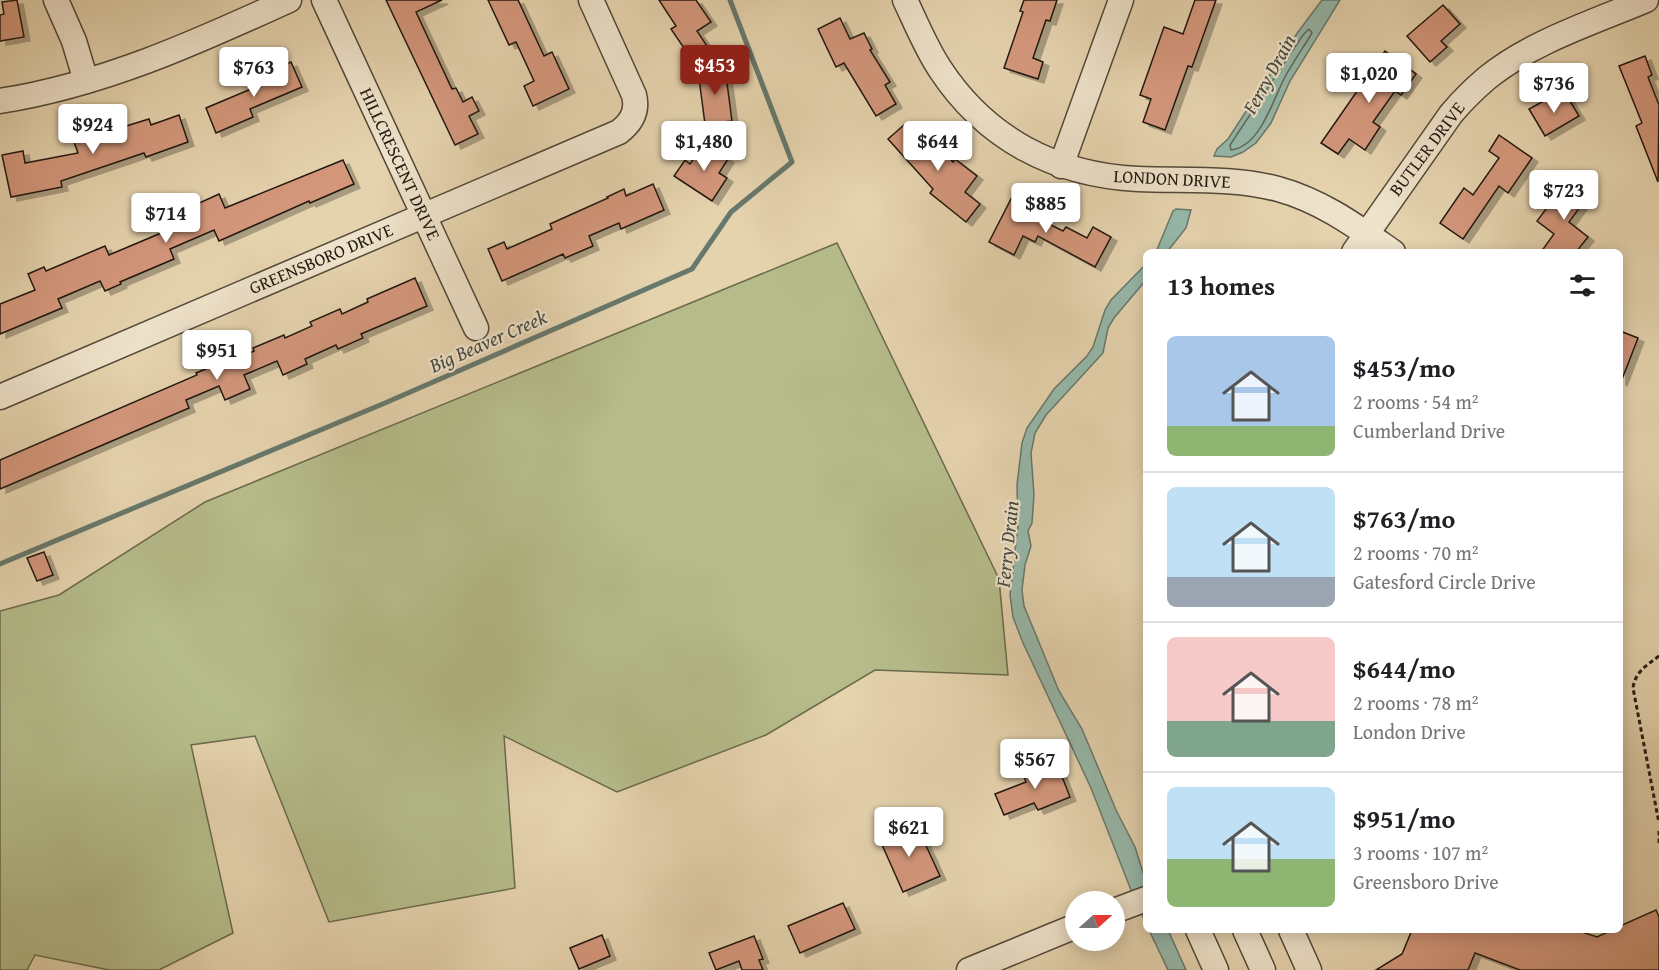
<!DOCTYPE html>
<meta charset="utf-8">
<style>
:root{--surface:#fff;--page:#f6f6f6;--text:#202124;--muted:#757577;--line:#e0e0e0;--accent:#8f2418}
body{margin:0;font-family:"Gentium Book Plus",serif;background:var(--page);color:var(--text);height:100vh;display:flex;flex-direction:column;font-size:22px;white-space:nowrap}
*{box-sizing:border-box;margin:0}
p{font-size:20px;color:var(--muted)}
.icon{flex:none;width:33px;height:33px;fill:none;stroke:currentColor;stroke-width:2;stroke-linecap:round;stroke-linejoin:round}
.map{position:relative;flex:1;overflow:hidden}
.details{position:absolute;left:1143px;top:249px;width:480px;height:684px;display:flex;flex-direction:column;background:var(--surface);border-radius:9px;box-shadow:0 3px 15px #0003}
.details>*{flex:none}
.needle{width:39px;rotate:69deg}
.fabs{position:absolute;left:1065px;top:891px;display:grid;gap:12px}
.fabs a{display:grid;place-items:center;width:60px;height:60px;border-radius:50%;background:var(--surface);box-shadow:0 3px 15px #0003;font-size:30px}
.price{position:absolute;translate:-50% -51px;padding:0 14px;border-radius:6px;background:#fff;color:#222;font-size:20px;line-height:39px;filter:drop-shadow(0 2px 3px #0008)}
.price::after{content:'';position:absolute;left:50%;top:36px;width:18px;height:14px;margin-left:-9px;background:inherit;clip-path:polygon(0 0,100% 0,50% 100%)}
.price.current{background:var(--accent);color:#fff}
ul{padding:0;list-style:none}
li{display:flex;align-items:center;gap:18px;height:150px;padding:0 24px}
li+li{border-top:2px solid var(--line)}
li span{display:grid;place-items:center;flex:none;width:168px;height:120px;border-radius:9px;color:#555}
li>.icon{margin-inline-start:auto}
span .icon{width:72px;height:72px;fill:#fffc;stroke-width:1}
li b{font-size:26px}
h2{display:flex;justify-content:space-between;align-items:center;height:72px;padding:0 24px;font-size:26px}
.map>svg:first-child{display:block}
.green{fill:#b5bc8a;stroke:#6b6a4d;stroke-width:1.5}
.water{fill:#96b8aa;stroke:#67786c;stroke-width:1.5}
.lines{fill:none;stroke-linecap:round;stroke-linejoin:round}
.shore{stroke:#5c685d;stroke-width:1.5}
.stream{stroke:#67786c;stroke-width:5}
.building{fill:#d4977c;stroke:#211910;stroke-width:1.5;filter:url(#shadow)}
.minor-casing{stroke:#524838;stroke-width:27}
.path{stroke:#211910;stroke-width:3;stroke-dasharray:4.5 3;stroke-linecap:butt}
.minor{stroke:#eee2ca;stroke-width:24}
.labels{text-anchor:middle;stroke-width:4.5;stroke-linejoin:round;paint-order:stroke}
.street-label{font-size:18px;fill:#211910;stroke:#eee2ca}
.water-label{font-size:20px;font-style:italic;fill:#44493e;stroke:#eee2ca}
</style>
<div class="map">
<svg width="1659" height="970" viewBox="0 0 1659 970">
<defs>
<filter id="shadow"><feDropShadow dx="6" dy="4" stdDeviation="0" flood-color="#0004"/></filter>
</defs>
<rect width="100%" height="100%" fill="#e5d3ae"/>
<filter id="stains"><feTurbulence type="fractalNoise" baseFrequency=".00333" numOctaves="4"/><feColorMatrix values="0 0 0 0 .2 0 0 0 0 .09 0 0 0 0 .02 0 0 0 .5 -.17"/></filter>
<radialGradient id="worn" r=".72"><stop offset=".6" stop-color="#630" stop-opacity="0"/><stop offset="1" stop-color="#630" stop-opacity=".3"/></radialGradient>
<path class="green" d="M 837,243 L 999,579 L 1008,675 L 875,670 L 766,735 L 617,792 L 504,736 L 515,888 L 329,922 L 255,736 L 191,745 L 233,933 L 159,970 L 109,970 L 35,955 L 27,970 L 0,970 L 0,611 L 59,595 L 205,502 Z"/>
<g class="water">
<path d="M 1322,0 L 1340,0 L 1290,81 L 1271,123 L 1256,143 L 1243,152 L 1231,157 L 1214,156 L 1217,149 L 1228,139 L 1298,32 Z"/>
<path d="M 1176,209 L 1191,210 L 1186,228 L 1167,252 L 1156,252 L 1173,211 Z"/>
<path d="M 1146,264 L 1146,280 L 1114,318 L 1108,328 L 1103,353 L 1046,415 L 1035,433 L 1031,453 L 1034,495 L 1032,523 L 1028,531 L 1031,546 L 1025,565 L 1022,590 L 1024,606 L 1059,691 L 1082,729 L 1116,810 L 1135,847 L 1146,882 L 1146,923 L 1131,890 L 1091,788 L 1023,643 L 1013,617 L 1010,595 L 1018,525 L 1017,485 L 1022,443 L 1027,428 L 1054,389 L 1087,356 L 1093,347 L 1105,310 L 1111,300 Z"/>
<path d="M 1149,930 L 1168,930 L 1186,970 L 1168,970 Z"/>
</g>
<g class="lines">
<path class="shore" d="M 1309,29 L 1312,33 C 1303,48 1293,62 1285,77 C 1273,99 1261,146 1231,150 L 1230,145 L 1303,35 Z"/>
<path class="stream" d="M 0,564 L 385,403 L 692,269 L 731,212 L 792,162 L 730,0"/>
</g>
<g class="building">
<path d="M 17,0 L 24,37 L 0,41 L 0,15 L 4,14 L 2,2 Z"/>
<path d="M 386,0 L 442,0 L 416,12 L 452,89 L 456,88 L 463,102 L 472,97 L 479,111 L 469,116 L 478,134 L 455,145 Z"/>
<path d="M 488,0 L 518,0 L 544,56 L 552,52 L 569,89 L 533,106 L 524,86 L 534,81 L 516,42 L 509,45 Z"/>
<path d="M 659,0 L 696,0 L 711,22 L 697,31 L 707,46 L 690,57 L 671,29 L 676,26 Z"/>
<path d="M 1024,0 L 1057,0 L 1050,21 L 1046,20 L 1033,58 L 1043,62 L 1038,79 L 1004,68 L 1023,12 L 1020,11 Z"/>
<path d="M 1195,0 L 1216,0 L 1192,67 L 1188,66 L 1165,130 L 1143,122 L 1151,99 L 1140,95 L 1164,27 L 1183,34 Z"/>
<path d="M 1443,5 L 1460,24 L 1441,41 L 1447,47 L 1430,62 L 1407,36 Z"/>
<path d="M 840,18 L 850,39 L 864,33 L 872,49 L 870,50 L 890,82 L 885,85 L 896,104 L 876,116 L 844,63 L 836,67 L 818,29 Z"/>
<path d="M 1385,51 L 1416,74 L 1401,95 L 1395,91 L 1373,122 L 1380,127 L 1365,150 L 1349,139 L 1338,154 L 1321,143 Z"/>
<path d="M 1645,56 L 1652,75 L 1648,77 L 1659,105 L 1658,182 L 1636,126 L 1642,123 L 1619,66 Z"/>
<path d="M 291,62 L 302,87 L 250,109 L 253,117 L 216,133 L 206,108 L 258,86 L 255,78 Z"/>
<path d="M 725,68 L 732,121 L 705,124 L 698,71 Z"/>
<path d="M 1567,96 L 1579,116 L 1545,136 L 1529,109 L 1549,98 L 1553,104 Z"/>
<path d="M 179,115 L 188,142 L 146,157 L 144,153 L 61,181 L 62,187 L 11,197 L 2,155 L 23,151 L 25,163 L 78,153 L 74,142 L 149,119 L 151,125 Z"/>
<path d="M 904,125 L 921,143 L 929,136 L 953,162 L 955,159 L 977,176 L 965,192 L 980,204 L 966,222 L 930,193 L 933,189 L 888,139 Z"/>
<path d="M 1499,135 L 1532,158 L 1508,193 L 1499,186 L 1463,239 L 1440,223 L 1464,188 L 1473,195 L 1499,158 L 1489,151 Z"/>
<path d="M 704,143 L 728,159 L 719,173 L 727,178 L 712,201 L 674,176 L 685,160 L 690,164 Z"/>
<path d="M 343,160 L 354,184 L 310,203 L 309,201 L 219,241 L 214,230 L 170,249 L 174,259 L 120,282 L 121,284 L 105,291 L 100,281 L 58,299 L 62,308 L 0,334 L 0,304 L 35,290 L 28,274 L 44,267 L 46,271 L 105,246 L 109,255 L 180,225 L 175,214 L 219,194 L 225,208 Z"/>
<path d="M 1567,181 L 1588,196 L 1569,222 L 1588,237 L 1576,252 L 1541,252 L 1554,234 L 1537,221 Z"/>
<path d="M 653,184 L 664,210 L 621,229 L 619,223 L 589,236 L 593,246 L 565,258 L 563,254 L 502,281 L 488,249 L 504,242 L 507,249 L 552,229 L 550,224 L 608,198 L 607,197 L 624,189 L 626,196 Z"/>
<path d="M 1012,197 L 1036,210 L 1033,216 L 1063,231 L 1066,227 L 1087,238 L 1093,227 L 1111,237 L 1095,267 L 1038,236 L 1035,242 L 1023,236 L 1014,255 L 989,242 Z"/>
<path d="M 415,278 L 427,306 L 361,334 L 363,338 L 338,349 L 336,345 L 305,359 L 307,364 L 283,375 L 277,361 L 244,375 L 250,389 L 225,400 L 219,386 L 186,400 L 189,408 L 0,489 L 0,460 L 197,375 L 196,373 L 227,360 L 228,363 L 254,351 L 253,348 L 284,335 L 285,338 L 312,326 L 310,322 L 340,309 L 342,314 L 368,302 L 367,299 Z"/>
<path d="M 1620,331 L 1638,338 L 1621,382 L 1620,381 Z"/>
<path d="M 44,552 L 53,575 L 37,581 L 27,558 Z"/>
<path d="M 1056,761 L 1070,797 L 1038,810 L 1034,803 L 1004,815 L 995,794 L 1026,782 L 1023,774 Z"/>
<path d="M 917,826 L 940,876 L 903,892 L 879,838 L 902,828 L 904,832 Z"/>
<path d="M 843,903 L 855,929 L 800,953 L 788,926 Z"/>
<path d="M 1656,910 L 1659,917 L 1659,970 L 1520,970 L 1475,953 L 1468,970 L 1376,970 L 1402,954 L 1412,930 L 1576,930 L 1597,937 L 1612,930 L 1620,930 L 1620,926 Z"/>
<path d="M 602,935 L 610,956 L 579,969 L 570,948 Z"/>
<path d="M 754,936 L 763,959 L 759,960 L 763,970 L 742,970 L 739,961 L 716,970 L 709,953 Z"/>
</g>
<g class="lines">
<defs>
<g id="minor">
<path d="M 56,0 L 74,41 L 86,81"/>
<path d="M 324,0 L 476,328"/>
<path d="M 905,0 C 916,23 926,48 940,69 C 986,139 1055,175 1138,179 C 1184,181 1233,177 1278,189 C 1322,201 1357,227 1393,252"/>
<path d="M 0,101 C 102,85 195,43 289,0"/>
<path d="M 1061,166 L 1121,0"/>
<path d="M 1354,252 L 1451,114 C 1462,101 1474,89 1487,78 C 1531,42 1594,22 1646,0"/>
<path d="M 0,397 L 619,132 C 632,122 638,111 634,95 L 591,0"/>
<path d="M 1114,911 L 1146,899"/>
<path d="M 1198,930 L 1216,970"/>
<path d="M 1245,930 L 1263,970"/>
<path d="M 1291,930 L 1309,970"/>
<path d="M 969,970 L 1076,926"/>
</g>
</defs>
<use href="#minor" class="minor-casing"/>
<g class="path">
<path d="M 1659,656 C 1647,665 1635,672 1633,688 L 1659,823"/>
<path d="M 1659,831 L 1659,843"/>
</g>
<use href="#minor" class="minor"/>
</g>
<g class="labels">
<g class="street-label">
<text transform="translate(1427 149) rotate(-53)" y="6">BUTLER DRIVE</text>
<text transform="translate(400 164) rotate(65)" y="6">HILLCRESCENT DRIVE</text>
<text transform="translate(1172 179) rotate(3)" y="6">LONDON DRIVE</text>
<text transform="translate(321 259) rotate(-23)" y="6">GREENSBORO DRIVE</text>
</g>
<g class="water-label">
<text transform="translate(1269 74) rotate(-61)" y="7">Ferry Drain</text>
<text transform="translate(488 341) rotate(-24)" y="7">Big Beaver Creek</text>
<text transform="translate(1007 544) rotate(-84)" y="7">Ferry Drain</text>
</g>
</g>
<rect width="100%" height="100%" filter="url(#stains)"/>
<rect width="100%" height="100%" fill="url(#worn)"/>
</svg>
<div class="fabs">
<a><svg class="needle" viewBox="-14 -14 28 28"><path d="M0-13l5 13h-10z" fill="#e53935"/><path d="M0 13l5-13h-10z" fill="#757577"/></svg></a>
</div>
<b class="price current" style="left:715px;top:96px">$453</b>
<b class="price" style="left:254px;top:98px">$763</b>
<b class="price" style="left:1369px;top:104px">$1,020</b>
<b class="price" style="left:1554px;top:114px">$736</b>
<b class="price" style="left:93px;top:155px">$924</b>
<b class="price" style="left:704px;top:172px">$1,480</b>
<b class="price" style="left:938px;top:172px">$644</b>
<b class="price" style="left:1564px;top:221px">$723</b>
<b class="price" style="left:1046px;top:234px">$885</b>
<b class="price" style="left:166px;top:244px">$714</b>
<b class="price" style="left:217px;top:381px">$951</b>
<b class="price" style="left:1035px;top:790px">$567</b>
<b class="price" style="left:909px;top:858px">$621</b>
<section class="details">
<h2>13 homes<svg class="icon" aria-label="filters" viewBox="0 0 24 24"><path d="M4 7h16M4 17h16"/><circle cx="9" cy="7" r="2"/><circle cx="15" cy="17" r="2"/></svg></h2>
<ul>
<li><span style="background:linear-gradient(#a9c7e8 75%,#8fb573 0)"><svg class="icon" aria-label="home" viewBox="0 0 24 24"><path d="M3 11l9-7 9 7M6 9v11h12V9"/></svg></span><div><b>$453/mo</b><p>2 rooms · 54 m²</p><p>Cumberland Drive</p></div></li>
<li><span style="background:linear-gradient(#bfe0f5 75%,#9aa5b1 0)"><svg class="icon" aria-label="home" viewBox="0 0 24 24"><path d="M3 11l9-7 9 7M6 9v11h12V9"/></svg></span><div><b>$763/mo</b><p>2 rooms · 70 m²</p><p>Gatesford Circle Drive</p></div></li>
<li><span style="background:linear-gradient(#f6c9c9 70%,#7fa58c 0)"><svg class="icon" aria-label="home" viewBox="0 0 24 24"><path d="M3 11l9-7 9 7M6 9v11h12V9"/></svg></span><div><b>$644/mo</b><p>2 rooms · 78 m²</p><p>London Drive</p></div></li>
<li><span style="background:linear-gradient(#bfe0f5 60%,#8fb573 0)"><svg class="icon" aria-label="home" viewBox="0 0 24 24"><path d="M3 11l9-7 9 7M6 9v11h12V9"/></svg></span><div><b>$951/mo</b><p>3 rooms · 107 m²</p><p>Greensboro Drive</p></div></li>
</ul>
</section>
</div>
